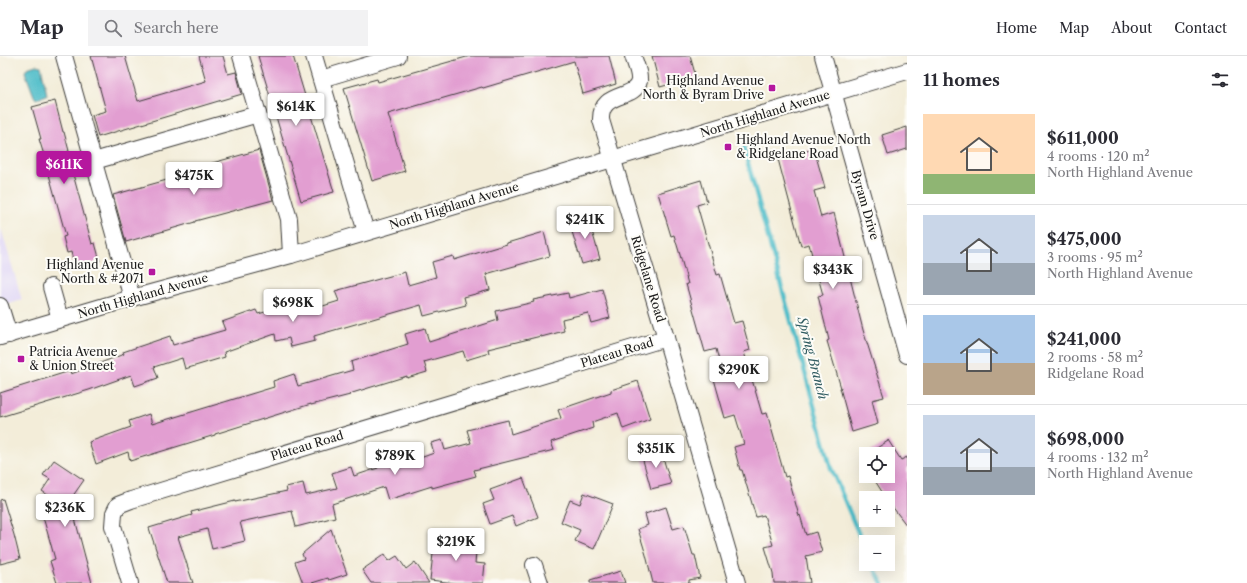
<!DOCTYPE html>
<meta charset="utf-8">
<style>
:root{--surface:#fff;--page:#f2f2f3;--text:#2b2b33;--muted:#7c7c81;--line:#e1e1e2;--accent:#b5179e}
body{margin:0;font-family:"Libre Caslon Text",serif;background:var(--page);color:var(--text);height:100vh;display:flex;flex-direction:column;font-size:15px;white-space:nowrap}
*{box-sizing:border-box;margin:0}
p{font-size:13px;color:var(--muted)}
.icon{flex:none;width:22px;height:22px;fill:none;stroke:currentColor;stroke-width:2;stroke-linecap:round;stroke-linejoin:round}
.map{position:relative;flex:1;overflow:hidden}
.panel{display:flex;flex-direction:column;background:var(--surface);width:340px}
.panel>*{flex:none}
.controls{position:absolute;left:859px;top:391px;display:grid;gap:8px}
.controls a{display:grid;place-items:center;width:36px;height:36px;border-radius:0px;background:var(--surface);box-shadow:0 4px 16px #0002;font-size:20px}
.price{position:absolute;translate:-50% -34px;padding:0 9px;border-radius:4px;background:#fff;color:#222;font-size:13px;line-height:26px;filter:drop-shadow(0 1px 2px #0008)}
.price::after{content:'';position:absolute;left:50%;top:24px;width:12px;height:9px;margin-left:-6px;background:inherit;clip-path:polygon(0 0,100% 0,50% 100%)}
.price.on{background:var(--accent);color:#fff}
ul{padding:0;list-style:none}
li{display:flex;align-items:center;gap:12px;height:100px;padding:0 16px}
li+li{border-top:1px solid var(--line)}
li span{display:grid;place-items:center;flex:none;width:112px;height:80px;border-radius:0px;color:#555}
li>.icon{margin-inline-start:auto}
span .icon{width:48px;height:48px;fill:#fffc;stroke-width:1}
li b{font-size:17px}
h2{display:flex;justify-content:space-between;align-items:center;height:48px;padding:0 16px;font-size:17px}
header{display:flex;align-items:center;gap:24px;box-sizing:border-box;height:56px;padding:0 20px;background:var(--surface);border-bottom:1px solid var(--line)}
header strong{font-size:19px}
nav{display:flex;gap:22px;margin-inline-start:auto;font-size:14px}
.search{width:280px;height:36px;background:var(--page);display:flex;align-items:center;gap:10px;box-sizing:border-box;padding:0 14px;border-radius:0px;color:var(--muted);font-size:15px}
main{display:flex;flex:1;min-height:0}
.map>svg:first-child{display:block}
.built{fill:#dfd5f5}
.water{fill:#50bdc9;stroke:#366c72}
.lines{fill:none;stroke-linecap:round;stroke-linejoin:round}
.stream{stroke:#50bdc9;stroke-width:4.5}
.building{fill:#e29ed1}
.minor-casing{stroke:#3c3b38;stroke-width:18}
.minor{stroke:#fff;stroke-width:16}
.poi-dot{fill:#b5179e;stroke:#fdfcf7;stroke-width:1.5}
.labels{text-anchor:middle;stroke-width:4;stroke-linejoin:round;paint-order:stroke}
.poi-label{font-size:12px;fill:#1c1c1c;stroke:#fdfcf7;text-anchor:end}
.street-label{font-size:12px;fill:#1c1c1c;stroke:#fdfcf7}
.water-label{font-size:13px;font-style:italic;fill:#315c61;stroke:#fdfcf7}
</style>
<header>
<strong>Map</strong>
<div class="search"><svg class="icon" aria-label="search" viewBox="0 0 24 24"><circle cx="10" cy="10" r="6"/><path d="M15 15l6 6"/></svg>Search here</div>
<nav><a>Home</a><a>Map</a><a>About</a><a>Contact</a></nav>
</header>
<main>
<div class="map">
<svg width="907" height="527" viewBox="0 0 907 527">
<rect width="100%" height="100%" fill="#fdfcf7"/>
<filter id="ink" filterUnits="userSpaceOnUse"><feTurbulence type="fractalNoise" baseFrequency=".025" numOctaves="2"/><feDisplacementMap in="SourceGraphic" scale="8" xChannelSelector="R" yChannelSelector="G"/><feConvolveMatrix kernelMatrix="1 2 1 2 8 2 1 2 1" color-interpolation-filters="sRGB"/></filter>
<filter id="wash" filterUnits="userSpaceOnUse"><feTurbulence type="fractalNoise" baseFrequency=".012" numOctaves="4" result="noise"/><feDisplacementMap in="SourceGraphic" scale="16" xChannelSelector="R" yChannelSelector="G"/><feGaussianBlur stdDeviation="0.9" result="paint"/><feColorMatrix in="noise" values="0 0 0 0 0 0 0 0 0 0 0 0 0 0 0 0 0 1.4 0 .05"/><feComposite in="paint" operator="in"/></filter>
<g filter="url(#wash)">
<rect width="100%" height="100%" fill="#f3edd9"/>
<path class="built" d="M 0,169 L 22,244 L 0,251 Z"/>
<path class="water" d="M 36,9 L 41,10 L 47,39 L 36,43 L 34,40 L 25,16 L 27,12 Z"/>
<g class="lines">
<g class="stream">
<path d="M 743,89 L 831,412 L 866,495"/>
<path d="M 872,508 L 882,527"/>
</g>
</g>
<g id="blocks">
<g class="building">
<path d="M 91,0 L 125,0 L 138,45 L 206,25 L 199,0 L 223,0 L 228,18 L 236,16 L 242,38 L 98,81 L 92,59 L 106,55 Z"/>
<path d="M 258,0 L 293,0 L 334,136 L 301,145 Z"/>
<path d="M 470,0 L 609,0 L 616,28 L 583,38 L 574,5 L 483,32 L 482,31 L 388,58 L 405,115 L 372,125 L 344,32 L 377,23 L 378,26 Z"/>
<path d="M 652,0 L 690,0 L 696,21 L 660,31 Z"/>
<path d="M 55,45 L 63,76 L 64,76 L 69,95 L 67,96 L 92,188 L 95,187 L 100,205 L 75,212 L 71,196 L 67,197 L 63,181 L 66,180 L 48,115 L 45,116 L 41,100 L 44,99 L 39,83 L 41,83 L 32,51 Z"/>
<path d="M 907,71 L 907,93 L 888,99 L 882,79 Z"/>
<path d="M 814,93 L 825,132 L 814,135 L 821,161 L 834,157 L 863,274 L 884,341 L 872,344 L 878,368 L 852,376 L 840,332 L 841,332 L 827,285 L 829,284 L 818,240 L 823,239 L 809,188 L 801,190 L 778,103 Z"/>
<path d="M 259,94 L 273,144 L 195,165 L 195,166 L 126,186 L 113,139 L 192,117 L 191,113 Z"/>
<path d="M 701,124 L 707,146 L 697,149 L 717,219 L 720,218 L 734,267 L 742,265 L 750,294 L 744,296 L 762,358 L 767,357 L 785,421 L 788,420 L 799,460 L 800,459 L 806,479 L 816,476 L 822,496 L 806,500 L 810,527 L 774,527 L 773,517 L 765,491 L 773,489 L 764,459 L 756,461 L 742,414 L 740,414 L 734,391 L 744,388 L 735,359 L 725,362 L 714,323 L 723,320 L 716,293 L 705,296 L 686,228 L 688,228 L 680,199 L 674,179 L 671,180 L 658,137 Z"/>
<path d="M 588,161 L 600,203 L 582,208 L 569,166 Z"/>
<path d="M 544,176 L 550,200 L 486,218 L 490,234 L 464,241 L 466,249 L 424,260 L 421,249 L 314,280 L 315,285 L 291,291 L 289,282 L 276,285 L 275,278 L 224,296 L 225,301 L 185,313 L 182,302 L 154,311 L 158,322 L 135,330 L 131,319 L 89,334 L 0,361 L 0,337 L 70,315 L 71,318 L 124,298 L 123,296 L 170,280 L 173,289 L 225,274 L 222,266 L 256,254 L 258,258 L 304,245 L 307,255 L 339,245 L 335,235 L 405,216 L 408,229 L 436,221 L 432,206 L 453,200 L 454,204 L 507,188 L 507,187 Z"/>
<path d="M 602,233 L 610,262 L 591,267 L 588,257 L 562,263 L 564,275 L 541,281 L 541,280 L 488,293 L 489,297 L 466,304 L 463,295 L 424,306 L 427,316 L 407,322 L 407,320 L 349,338 L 350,339 L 311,349 L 311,348 L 215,378 L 215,379 L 130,405 L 128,396 L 96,408 L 89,386 L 131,371 L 129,365 L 149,358 L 152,368 L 274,331 L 273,325 L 294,318 L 298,330 L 353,314 L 351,306 L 408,288 L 405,278 L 425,272 L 429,286 L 498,264 L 496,255 L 534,246 L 533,244 L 568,237 L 569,242 Z"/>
<path d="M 638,325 L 650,363 L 623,373 L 618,357 L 592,366 L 593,372 L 551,386 L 554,394 L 474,414 L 476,420 L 432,432 L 432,430 L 388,444 L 384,431 L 332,448 L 335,461 L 296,471 L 292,455 L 240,466 L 245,485 L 212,493 L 207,473 L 178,481 L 193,527 L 167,527 L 149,472 L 192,459 L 191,456 L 235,445 L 235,446 L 287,435 L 286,431 L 303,427 L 306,439 L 337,432 L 332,417 L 351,411 L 354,420 L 378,412 L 376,404 L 395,398 L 398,410 L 434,397 L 431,387 L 442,384 L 445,394 L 471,387 L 467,374 L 508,364 L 511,378 L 561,362 L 558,354 L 611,336 L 611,334 Z"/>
<path d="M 888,384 L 901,404 L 907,401 L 907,470 L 888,445 L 888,442 L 886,442 L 872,420 L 888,420 L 888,398 L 867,398 L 888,385 Z"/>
<path d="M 660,392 L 671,428 L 651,433 L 641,397 Z"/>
<path d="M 54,404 L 84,424 L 70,444 L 92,527 L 57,527 L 50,505 L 55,503 L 43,461 L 70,454 L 42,435 L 50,423 L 43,419 Z"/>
<path d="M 523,422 L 538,461 L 516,470 L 512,460 L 490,468 L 483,448 L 494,444 L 490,434 Z"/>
<path d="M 584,437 L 613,448 L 594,493 L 575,485 L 580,474 L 561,466 L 570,444 L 580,448 Z"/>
<path d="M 3,443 L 14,479 L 20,503 L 0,508 L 0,444 Z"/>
<path d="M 666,451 L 673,473 L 684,470 L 693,499 L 695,499 L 700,522 L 689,524 L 689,527 L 653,527 L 646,499 L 638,473 L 648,469 L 645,458 Z"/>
<path d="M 331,473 L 347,518 L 329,524 L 328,522 L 312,527 L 303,527 L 295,506 L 304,503 L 302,498 Z"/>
<path d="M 435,480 L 477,485 L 475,507 L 485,508 L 483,527 L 455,527 L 430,524 Z"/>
<path d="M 385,498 L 389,505 L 397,500 L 406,513 L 415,506 L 429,527 L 371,527 L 362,514 Z"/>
<path d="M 621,515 L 625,527 L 590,527 L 590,524 Z"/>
</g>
</g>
</g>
<g filter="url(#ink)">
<use href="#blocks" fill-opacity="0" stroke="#3c3b38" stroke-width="1"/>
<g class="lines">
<defs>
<g id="minor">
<path d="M 64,0 L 132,242"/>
<path d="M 241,0 L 289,163 L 291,199"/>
<path d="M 314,0 L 366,176"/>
<path d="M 633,0 C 635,7 640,17 639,25 C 635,45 600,34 601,64 L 666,282 L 737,527"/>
<path d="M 823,0 L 907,299"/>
<path d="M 321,23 L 398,0"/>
<path d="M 94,105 L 258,58"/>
<path d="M 51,231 L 60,263"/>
<path d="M 0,250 L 9,279"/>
<path d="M 0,281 L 132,242 L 291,199 L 907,15"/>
<path d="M 534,509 L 540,527"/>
<path d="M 130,527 L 113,470 L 114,457 L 118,449 L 131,444 L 666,282"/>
</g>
</defs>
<use href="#minor" class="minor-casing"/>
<use href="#minor" class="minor"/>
</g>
</g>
<g class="poi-dot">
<rect x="768" y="28" width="8" height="8" rx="2"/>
<rect x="724" y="87" width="8" height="8" rx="2"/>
<rect x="148" y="212" width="8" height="8" rx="2"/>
<rect x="17" y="299" width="8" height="8" rx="2"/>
</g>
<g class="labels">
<g class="poi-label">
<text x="764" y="29">Highland Avenue<tspan x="764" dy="14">North &amp; Byram Drive</tspan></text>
<text x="736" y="88" text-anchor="start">Highland Avenue North<tspan x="736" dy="14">&amp; Ridgelane Road</tspan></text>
<text x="144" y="213">Highland Avenue<tspan x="144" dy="14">North &amp; #2071</tspan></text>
<text x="29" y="300" text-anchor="start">Patricia Avenue<tspan x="29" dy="14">&amp; Union Street</tspan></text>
</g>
<g class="street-label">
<text transform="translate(765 58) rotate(-17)" y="4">North Highland Avenue</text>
<text transform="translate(865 149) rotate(74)" y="4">Byram Drive</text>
<text transform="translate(454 150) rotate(-17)" y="4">North Highland Avenue</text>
<text transform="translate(648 223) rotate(73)" y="4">Ridgelane Road</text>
<text transform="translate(143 240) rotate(-16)" y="4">North Highland Avenue</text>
<text transform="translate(617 297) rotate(-17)" y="4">Plateau Road</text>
<text transform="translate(307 390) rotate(-17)" y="4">Plateau Road</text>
</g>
<g class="water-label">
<text transform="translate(813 302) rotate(75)" y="5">Spring Branch</text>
</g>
</g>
</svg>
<div class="controls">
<a><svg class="icon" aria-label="locate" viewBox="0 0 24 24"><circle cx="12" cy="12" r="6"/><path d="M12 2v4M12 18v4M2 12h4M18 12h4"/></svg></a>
<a>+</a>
<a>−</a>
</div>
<b class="price" style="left:296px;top:71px">$614K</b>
<b class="price on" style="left:64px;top:129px">$611K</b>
<b class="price" style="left:194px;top:140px">$475K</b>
<b class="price" style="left:585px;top:184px">$241K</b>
<b class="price" style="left:833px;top:234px">$343K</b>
<b class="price" style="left:293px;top:267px">$698K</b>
<b class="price" style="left:739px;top:334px">$290K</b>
<b class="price" style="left:656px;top:413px">$351K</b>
<b class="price" style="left:395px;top:420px">$789K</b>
<b class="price" style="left:65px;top:472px">$236K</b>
<b class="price" style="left:456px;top:506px">$219K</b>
</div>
<section class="panel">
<h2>11 homes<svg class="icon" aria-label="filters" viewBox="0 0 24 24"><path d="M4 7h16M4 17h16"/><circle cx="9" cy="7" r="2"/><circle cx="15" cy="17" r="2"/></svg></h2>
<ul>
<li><span style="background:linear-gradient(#ffd9b3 75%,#8fb573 0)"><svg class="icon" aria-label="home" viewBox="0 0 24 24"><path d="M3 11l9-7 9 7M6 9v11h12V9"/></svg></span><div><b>$611,000</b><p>4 rooms · 120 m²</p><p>North Highland Avenue</p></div></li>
<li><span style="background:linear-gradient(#c9d6e8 60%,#9aa5b1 0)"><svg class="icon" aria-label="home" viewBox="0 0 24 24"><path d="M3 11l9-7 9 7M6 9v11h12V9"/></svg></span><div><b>$475,000</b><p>3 rooms · 95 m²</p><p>North Highland Avenue</p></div></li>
<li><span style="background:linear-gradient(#a9c7e8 60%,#b9a48a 0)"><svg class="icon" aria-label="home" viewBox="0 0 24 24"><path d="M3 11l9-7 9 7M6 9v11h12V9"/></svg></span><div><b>$241,000</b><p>2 rooms · 58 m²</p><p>Ridgelane Road</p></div></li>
<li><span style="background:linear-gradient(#c9d6e8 65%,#9aa5b1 0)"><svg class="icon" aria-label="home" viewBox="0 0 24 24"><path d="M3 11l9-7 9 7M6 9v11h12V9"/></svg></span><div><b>$698,000</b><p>4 rooms · 132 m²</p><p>North Highland Avenue</p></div></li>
</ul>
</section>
</main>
